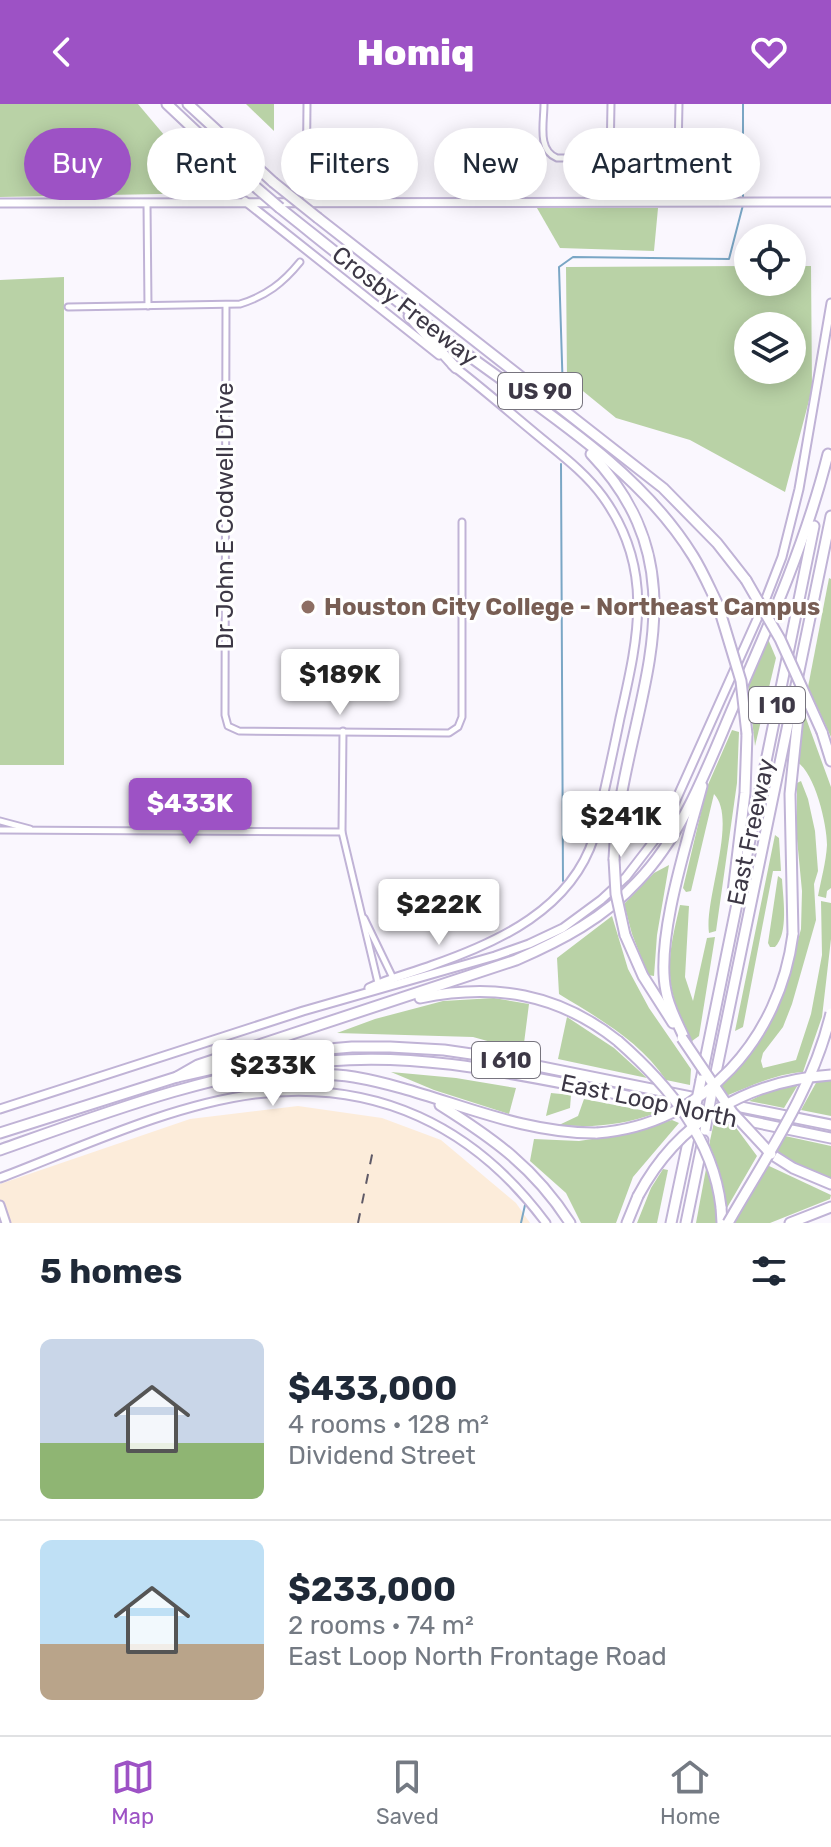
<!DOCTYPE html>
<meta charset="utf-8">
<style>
:root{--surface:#fff;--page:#f2f2f3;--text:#1f2937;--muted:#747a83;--line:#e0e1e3;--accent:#9d52c5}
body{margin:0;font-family:Rubik,sans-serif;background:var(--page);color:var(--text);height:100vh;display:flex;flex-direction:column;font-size:30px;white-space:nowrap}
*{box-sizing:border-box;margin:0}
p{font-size:26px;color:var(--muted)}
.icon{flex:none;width:44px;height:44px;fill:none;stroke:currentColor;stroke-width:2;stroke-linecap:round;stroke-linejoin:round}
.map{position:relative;height:1119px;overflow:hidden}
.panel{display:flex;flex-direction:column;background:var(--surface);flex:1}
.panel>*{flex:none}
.top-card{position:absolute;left:24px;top:24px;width:784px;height:72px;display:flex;gap:16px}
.fabs{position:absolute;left:734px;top:120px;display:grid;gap:16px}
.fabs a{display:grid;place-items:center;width:72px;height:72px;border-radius:50%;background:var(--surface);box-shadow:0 4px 20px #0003;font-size:40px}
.price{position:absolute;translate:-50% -68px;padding:0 18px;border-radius:8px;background:#fff;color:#222;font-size:26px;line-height:52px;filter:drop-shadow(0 2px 4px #0008)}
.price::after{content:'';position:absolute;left:50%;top:48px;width:24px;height:18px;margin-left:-12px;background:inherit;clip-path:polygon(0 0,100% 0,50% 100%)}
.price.on{background:var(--accent);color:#fff}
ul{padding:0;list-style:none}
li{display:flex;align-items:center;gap:24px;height:200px;padding:0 40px}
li+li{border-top:2px solid var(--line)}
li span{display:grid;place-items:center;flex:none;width:224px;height:160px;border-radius:12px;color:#555}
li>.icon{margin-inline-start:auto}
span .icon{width:96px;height:96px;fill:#fffc;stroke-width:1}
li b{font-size:34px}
h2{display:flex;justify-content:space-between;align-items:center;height:96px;padding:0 40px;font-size:34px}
.chip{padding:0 28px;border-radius:36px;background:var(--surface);box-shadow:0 4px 20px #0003;font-size:28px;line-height:72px}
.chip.on{background:var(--accent);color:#fff}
header{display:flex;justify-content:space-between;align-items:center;height:104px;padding:0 40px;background:var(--accent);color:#fff;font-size:36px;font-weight:800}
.menu{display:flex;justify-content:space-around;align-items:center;height:112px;border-top:2px solid var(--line);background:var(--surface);font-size:22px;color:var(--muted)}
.menu a{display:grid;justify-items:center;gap:4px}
.menu .on{color:var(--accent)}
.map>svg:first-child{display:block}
.industrial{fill:#fcecda}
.green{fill:#b9d2a6;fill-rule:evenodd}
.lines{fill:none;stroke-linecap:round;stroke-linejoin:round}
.stream{stroke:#7aa6c5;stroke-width:2}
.street-casing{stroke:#c0b3d6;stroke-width:9}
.secondary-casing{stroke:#c0b3d6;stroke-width:11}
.highway-casing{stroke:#c0b3d6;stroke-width:13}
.street{stroke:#fff;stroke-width:5}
.secondary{stroke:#fff;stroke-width:7}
.highway{stroke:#fff;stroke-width:9}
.rail{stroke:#5f5a67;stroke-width:2;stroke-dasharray:10 10;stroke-linecap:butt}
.highway-bridge-casing{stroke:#c0b3d6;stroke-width:13;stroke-linecap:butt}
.highway-bridge{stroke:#fff;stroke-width:9}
.education-dot{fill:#8d6e63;stroke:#fff;stroke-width:3}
.labels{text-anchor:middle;stroke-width:6;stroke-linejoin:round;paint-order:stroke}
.shield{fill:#fff;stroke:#77747e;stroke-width:2}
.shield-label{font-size:22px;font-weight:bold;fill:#3d3846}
.street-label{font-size:24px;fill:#3d3846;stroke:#fff}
.education-label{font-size:24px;font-weight:bold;fill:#785e54;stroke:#fff;text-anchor:start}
</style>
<header><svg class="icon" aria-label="back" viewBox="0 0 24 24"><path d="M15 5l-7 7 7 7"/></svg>Homiq<svg class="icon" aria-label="heart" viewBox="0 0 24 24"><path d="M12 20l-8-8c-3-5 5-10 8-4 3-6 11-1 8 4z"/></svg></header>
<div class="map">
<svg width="831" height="1119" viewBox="0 0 831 1119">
<rect width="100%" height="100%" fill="#faf7fe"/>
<path class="industrial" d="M 298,1002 L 382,1014 L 441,1036 L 516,1099 L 530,1119 L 0,1119 L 0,1080 L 190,1015 Z"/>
<g class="green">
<path d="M 0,0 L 138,0 L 213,89 L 0,93 Z"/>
<path d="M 246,0 L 274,0 L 274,27 Z"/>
<path d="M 537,104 L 658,104 L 654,147 L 560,144 Z"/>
<path d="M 748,162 L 748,178 L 792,178 L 792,162 L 811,162 L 812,285 L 785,388 L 690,336 L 616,314 L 567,274 L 566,163 ZM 748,222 L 792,222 L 792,266 L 748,266 Z"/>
<path d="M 64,173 L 64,661 L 0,661 L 0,176 Z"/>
<path d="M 829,474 L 831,475 L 831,633 L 808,583 Z"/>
<path d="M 768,535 L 776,554 L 755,642 L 748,580 Z"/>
<path d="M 803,606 L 831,683 L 831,784 L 827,787 L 826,794 L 818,792 C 821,776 826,758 827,741 C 827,720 815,669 797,658 Z"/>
<path d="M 732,626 L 739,628 L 737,679 L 716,827 L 709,829 C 704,795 738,715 714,690 L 691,787 L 686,788 L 683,784 L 707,683 Z"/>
<path d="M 801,677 L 808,695 L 815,727 L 818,767 L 814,780 L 816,816 L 792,900 L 783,923 L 763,949 L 761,957 L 763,964 L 796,956 L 811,910 L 822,851 L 821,797 L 831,799 L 831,835 L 822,913 L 803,968 C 775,970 751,982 726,992 L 720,984 L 721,980 L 750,950 L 767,923 L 783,891 L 801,825 L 802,787 L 797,735 L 797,679 Z"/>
<path d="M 775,731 L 779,734 L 781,767 L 773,767 L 743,923 L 735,927 Z"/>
<path d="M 669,761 L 657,831 L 654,872 L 648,871 L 632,830 L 624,800 L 654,769 Z"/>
<path d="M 778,772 L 782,775 C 783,794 789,829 775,843 L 770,843 L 768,839 Z"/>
<path d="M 680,801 L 689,802 L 685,873 L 693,897 L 707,834 L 715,833 L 699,932 L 692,937 C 663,882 666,859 680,801 Z"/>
<path d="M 612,812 L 628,865 L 649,904 L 691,965 L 690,981 L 666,976 C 640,937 598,914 559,890 L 557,854 Z"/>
<path d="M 494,894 L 529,900 L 523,947 L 473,933 L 337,929 L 375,915 L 443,897 Z"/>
<path d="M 567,913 L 614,944 L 647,974 L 558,955 Z"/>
<path d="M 391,968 L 456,974 L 516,984 L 509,1010 L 434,986 Z"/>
<path d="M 831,976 L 831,1012 L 801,1006 L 817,977 Z"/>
<path d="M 799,979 L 784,1004 L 749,997 L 780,982 Z"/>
<path d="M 551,989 L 571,991 L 570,1004 L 546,1012 Z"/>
<path d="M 584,995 L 656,1009 C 623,1021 594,1024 559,1021 L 578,1012 Z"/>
<path d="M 672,1016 L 679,1019 L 633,1073 L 616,1119 L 581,1119 L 566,1089 L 530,1057 L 534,1035 L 579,1037 L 618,1031 Z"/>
<path d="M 714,1018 L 734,1021 L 757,1052 L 724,1109 L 720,1073 L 708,1046 Z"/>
<path d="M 785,1032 L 831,1042 L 831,1075 L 792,1058 L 776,1046 Z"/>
<path d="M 767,1061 L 831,1091 L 830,1095 L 770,1119 L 734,1119 Z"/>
<path d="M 663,1065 L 668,1066 L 657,1119 L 637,1119 L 651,1084 Z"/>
<path d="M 706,1065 L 714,1085 L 718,1119 L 696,1119 Z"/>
</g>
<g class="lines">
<g class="stream">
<path d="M 743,95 L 743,0"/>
<path d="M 563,290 L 559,163 L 573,153 L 729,155 L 743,101"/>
<path d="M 561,360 L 563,777"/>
<path d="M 521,1119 L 525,1101"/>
</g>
<defs>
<g id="street">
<path d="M 544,0 C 544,19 537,46 557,54 L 678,54"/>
<path d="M 679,29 L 703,29"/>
<path d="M 610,54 L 611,0"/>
<path d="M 677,97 L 679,0"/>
<path d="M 306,98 L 307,0"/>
<path d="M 147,99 L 148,202"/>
<path d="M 226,202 L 225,611 L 228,622 L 239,627 L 449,629 L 458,623 L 462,613 L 462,418"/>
<path d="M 68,203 L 240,200 C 266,192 283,179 300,158"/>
<path d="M 343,627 L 342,728 L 378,879"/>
<path d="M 0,717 L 30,725"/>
<path d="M 0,726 L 342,728"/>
<path d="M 364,814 L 393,874"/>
</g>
<g id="secondary">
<path d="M 245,97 L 439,251"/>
<path d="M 0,99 L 831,98"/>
<path d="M 369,884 C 390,874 412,869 433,861 C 499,838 571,805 594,733 C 603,693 612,654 620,614 C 638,534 655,465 603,393 C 585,368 560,350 536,330 C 508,307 481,283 452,261"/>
<path d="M 0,1005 L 303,907 L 495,852 L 529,840 L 563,824 L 601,796 L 626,773 L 663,725 L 763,502 L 782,453 L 799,385 L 831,199"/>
<path d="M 0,1074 C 79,1044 170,1001 255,990 C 376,975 474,1022 546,1119"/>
<path d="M 0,1101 L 6,1119"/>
</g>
<g id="highway">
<path d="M 167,0 L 252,80"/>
<path d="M 188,0 L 273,78"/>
<path d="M 280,104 C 339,151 397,198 457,243 C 540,305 638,363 693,452 C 703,468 710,485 718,501"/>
<path d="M 318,114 L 663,384 L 717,439 L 746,476"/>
<path d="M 409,212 L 456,264"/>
<path d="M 591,350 C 714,479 620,607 614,755"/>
<path d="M 822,628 L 831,657"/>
<path d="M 733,788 L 745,689 L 747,630"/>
<path d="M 793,830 L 790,690 L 801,584"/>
<path d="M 625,831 L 643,872 L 673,919"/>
<path d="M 420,894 C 494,879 558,889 618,937"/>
<path d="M 686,938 C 679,921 669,905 666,887 C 655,835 688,735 702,682"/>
<path d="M 177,973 L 198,961 L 516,856 C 562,836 604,814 638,777 C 684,729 708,661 734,601 C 770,519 806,438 828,350"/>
<path d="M 244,976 C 281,972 318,967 354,973 C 436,987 512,1030 597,1029"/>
<path d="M 701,976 L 814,422"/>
<path d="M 714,978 L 831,412"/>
<path d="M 440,1001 C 494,1035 535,1064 570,1119"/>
<path d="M 0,1029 L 177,973 L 283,949 L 352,943 L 390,943 L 444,946 L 492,953 L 831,1021"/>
<path d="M 0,1046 C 104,1009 218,966 328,957 C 418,949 505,968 593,985 C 672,1001 752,1018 831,1034"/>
<path d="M 771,1050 L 793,1064 L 831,1080"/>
<path d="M 721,1103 L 722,1119"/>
<path d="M 627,1119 L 638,1092"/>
<path d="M 671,1119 L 691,1024"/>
<path d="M 686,1119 L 703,1036"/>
<path d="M 790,1119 L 831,1103"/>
</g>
</defs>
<use href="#street" class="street-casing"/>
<use href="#secondary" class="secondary-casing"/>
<use href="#highway" class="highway-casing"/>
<use href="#street" class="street"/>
<use href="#secondary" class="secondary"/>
<use href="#highway" class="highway"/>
<path class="rail" d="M 358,1119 L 373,1046"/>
<defs>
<g id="highway-bridge">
<path d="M 273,78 L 318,114"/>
<path d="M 252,80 L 280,104"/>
<path d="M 746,476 L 780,535 L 822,628"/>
<path d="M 718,501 L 741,577 L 747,630"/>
<path d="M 614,755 L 616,790 L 625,831"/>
<path d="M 682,934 L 732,1008 L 771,1050"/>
<path d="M 618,937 C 668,981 713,1034 721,1103"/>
<path d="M 692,1020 L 701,976"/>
<path d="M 705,1026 L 713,982"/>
<path d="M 597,1029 C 705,1021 780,933 793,830"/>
<path d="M 638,1092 C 678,1017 746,977 831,971"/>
<path d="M 728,1119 C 767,1051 813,986 831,909"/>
</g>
</defs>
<use href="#highway-bridge" class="highway-bridge-casing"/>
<use href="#highway-bridge" class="highway-bridge"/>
</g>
<circle class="education-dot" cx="308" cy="503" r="8"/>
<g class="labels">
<g class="shield">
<rect x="498" y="269" width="84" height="36" rx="6"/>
<rect x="749" y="583" width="56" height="36" rx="6"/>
<rect x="472" y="938" width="68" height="36" rx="6"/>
</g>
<g class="shield-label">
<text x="540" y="295">US 90</text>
<text x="777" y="609">I 10</text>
<text x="506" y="964">I 610</text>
</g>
<g class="street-label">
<text transform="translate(405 202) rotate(38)" y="8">Crosby Freeway</text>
<text transform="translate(225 412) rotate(-90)" y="8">Dr John E Codwell Drive</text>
<text transform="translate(751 728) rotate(-78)" y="8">East Freeway</text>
<text transform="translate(649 997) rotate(12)" y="8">East Loop North</text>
</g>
<g class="education-label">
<text x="324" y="511">Houston City College - Northeast Campus</text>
</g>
</g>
</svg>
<div class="fabs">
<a><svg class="icon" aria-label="locate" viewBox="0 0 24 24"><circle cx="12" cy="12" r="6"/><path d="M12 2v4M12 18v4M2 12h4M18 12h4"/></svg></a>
<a><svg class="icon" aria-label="layers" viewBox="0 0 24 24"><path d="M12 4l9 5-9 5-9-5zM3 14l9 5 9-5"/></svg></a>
</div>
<b class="price" style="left:340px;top:613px">$189K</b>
<b class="price on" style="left:190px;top:742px">$433K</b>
<b class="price" style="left:621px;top:755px">$241K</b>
<b class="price" style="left:439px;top:843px">$222K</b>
<b class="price" style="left:273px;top:1004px">$233K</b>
<div class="top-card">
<a class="chip on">Buy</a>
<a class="chip">Rent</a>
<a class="chip">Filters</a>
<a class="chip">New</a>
<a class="chip">Apartment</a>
</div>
</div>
<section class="panel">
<h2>5 homes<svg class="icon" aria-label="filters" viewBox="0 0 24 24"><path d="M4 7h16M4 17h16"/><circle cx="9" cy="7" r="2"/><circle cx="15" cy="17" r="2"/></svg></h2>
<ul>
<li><span style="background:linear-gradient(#c9d6e8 65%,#8fb573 0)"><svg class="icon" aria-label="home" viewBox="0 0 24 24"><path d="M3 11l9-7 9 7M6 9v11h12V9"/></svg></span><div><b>$433,000</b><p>4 rooms · 128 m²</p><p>Dividend Street</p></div></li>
<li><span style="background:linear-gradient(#bfe0f5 65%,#b9a48a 0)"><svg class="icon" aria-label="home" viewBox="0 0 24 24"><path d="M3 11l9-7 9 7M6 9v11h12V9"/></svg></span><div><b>$233,000</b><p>2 rooms · 74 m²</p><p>East Loop North Frontage Road</p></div></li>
</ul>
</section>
<nav class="menu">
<a class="on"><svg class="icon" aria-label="map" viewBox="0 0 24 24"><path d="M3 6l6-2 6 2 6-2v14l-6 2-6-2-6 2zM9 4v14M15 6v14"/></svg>Map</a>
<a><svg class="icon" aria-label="saved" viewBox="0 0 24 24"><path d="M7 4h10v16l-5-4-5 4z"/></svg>Saved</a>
<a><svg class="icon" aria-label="home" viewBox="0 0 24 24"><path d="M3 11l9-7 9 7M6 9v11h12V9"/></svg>Home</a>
</nav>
